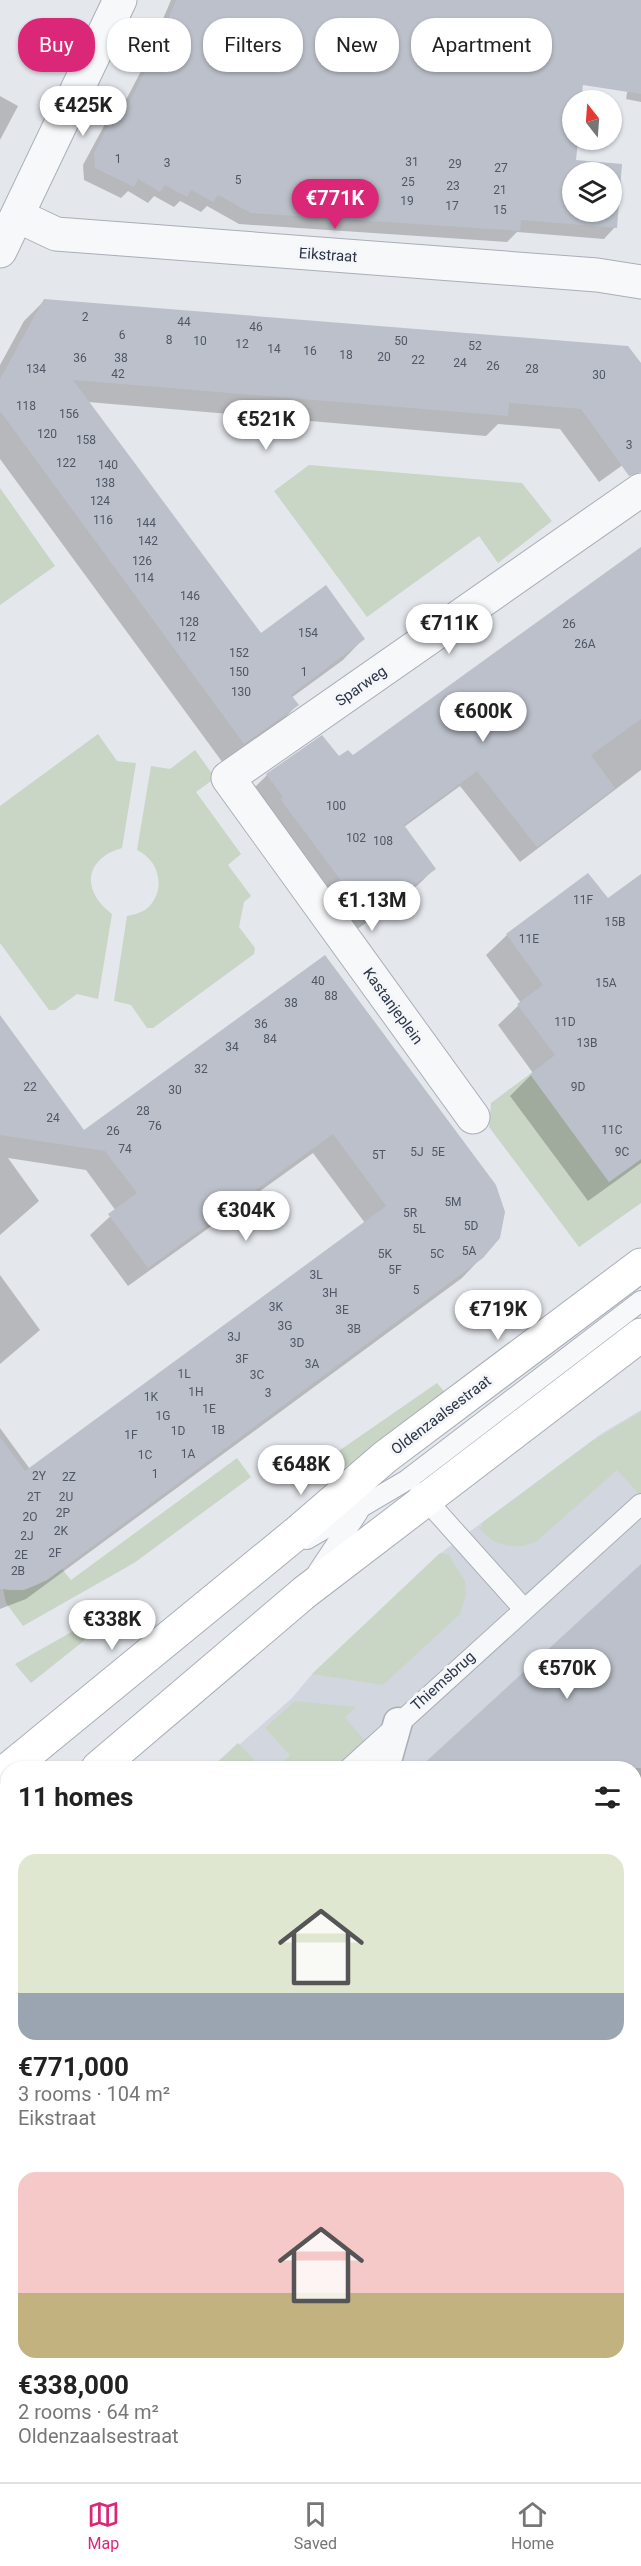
<!DOCTYPE html>
<meta charset="utf-8">
<style>
:root{--surface:#fff;--page:#f6f6f6;--text:#222;--muted:#767676;--line:#e0e0e0;--accent:#db2777}
body{margin:0;font-family:Roboto,sans-serif;background:var(--page);color:var(--text);height:100vh;display:flex;flex-direction:column;font-size:22px;white-space:nowrap}
*{box-sizing:border-box;margin:0}
p{font-size:20px;color:var(--muted)}
.icon{flex:none;width:33px;height:33px;fill:none;stroke:currentColor;stroke-width:2;stroke-linecap:round;stroke-linejoin:round}
.map{position:relative;flex:1;overflow:hidden}
.details{position:absolute;left:0px;top:1761px;width:642px;height:722px;display:flex;flex-direction:column;background:var(--surface);border-radius:24px 24px 0 0;box-shadow:0 2px 4px #0004}
.details>*{flex:none}
.guide{position:absolute;left:18px;top:18px;width:606px;height:54px;display:flex;gap:12px}
.needle{width:39px;rotate:343deg}
.controls{position:absolute;left:562px;top:90px;display:grid;gap:12px}
.controls a{display:grid;place-items:center;width:60px;height:60px;border-radius:50%;background:var(--surface);box-shadow:0 2px 4px #0004;font-size:30px}
.price{position:absolute;translate:-50% -51px;padding:0 14px;border-radius:21px;background:#fff;color:#222;font-size:20px;line-height:39px;filter:drop-shadow(0 2px 3px #0008)}
.price::after{content:'';position:absolute;left:50%;top:36px;width:18px;height:14px;margin-left:-9px;background:inherit;clip-path:polygon(0 0,100% 0,50% 100%)}
.price.current{background:var(--accent);color:#fff}
ul{padding:0;list-style:none}
li{display:grid;align-content:center;gap:12px;height:318px;padding:0 18px}
li span{display:grid;place-items:center;height:186px;border-radius:18px;color:#555}
li>.icon{margin-inline-start:auto}
span .icon{width:108px;height:108px;fill:#fffc;stroke-width:1}
li b{font-size:26px}
h2{display:flex;justify-content:space-between;align-items:center;height:72px;padding:0 18px;font-size:26px}
.tag{padding:0 21px;border-radius:24px;background:var(--surface);box-shadow:0 2px 4px #0004;font-size:21px;line-height:54px}
.tag.current{background:var(--accent);color:#fff}
.tab-bar{display:flex;justify-content:space-around;align-items:center;height:84px;border-top:2px solid var(--line);background:var(--surface);font-size:16px;color:var(--muted)}
.tab-bar a{display:grid;justify-items:center;gap:3px}
.tab-bar .current{color:var(--accent)}
.map>svg:first-child{display:block}
.built{fill:#d2d6de}
.green{fill:#c9d6c5}
.shadow{fill:#0003;fill-rule:evenodd}
.building{fill:#bbc0ca;fill-rule:evenodd}
.lines{fill:none;stroke-linecap:round;stroke-linejoin:round}
.pedestrian-tunnel{stroke:#bfc3cb;stroke-width:28;stroke-dasharray:28 14;stroke-linecap:butt}
.service-casing{stroke:#a9aeb7;stroke-width:22}
.pedestrian-casing{stroke:#a9aeb7;stroke-width:31}
.minor-casing{stroke:#a9aeb7;stroke-width:35}
.secondary-casing{stroke:#a9aeb7;stroke-width:35}
.service{stroke:#f7f8fa;stroke-width:20}
.pedestrian{stroke:#f7f8fa;stroke-width:28}
.minor{stroke:#f7f8fa;stroke-width:33}
.secondary{stroke:#fff;stroke-width:33}
.labels{text-anchor:middle;stroke-width:6;stroke-linejoin:round;paint-order:stroke}
.number-label{font-size:12px;fill:#4f5766}
.street-label{font-size:15px;fill:#2b3445;stroke:#f4f6f9}
</style>
<div class="map">
<svg width="641" height="2482" viewBox="0 0 641 2482">
<rect width="100%" height="100%" fill="#e4e7ec"/>
<path class="built" d="M 641,1410 L 641,2482 L 0,2482 L 0,1957 L 7,1951 L 8,2475 L 634,2475 L 634,1768 L 213,1768 L 292,1698 L 313,1673 L 441,1553 L 601,1434 Z"/>
<g class="green">
<path d="M 309,465 L 522,483 L 552,521 L 498,563 L 479,536 L 367,617 L 274,491 Z"/>
<path d="M 0,488 L 55,566 L 0,605 Z"/>
<path d="M 98,734 L 117,761 L 136,763 L 122,848 C 84,859 81,891 112,914 L 98,999 L 77,994 L 55,1010 L 49,1010 L 0,943 L 0,806 Z"/>
<path d="M 195,750 L 213,775 L 211,781 L 196,792 L 241,854 L 228,865 L 251,896 L 244,902 L 239,927 L 255,948 L 254,954 L 153,1028 L 147,1028 L 131,1005 L 114,1001 L 127,916 C 133,915 140,913 145,910 C 167,893 161,861 137,850 L 151,766 L 170,769 Z"/>
<path d="M 530,1074 L 609,1182 L 641,1159 L 641,1203 L 579,1247 L 489,1127 L 491,1103 Z"/>
<path d="M 437,1383 L 447,1395 L 360,1459 L 299,1490 L 291,1484 Z"/>
<path d="M 641,1412 L 641,1496 L 617,1470 L 536,1542 C 516,1550 495,1547 480,1529 L 483,1522 L 592,1441 Z"/>
<path d="M 237,1458 L 251,1477 L 134,1563 L 23,1626 L 6,1603 L 3,1589 C 27,1594 44,1582 62,1569 L 71,1580 Z"/>
<path d="M 440,1553 L 449,1555 L 465,1581 L 466,1594 L 460,1614 L 383,1685 L 312,1674 Z"/>
<path d="M 121,1604 L 125,1608 L 31,1683 L 15,1664 Z"/>
<path d="M 295,1701 L 356,1707 L 345,1717 L 366,1742 L 335,1768 L 277,1768 L 290,1755 L 265,1728 Z"/>
<path d="M 238,1743 L 254,1759 L 244,1768 L 211,1768 Z"/>
<path d="M 0,2032 L 7,2036 L 7,2123 L 0,2113 Z"/>
<path d="M 635,2199 L 641,2202 L 641,2482 L 616,2482 L 609,2475 L 634,2475 Z"/>
<path d="M 458,2475 L 545,2475 L 538,2482 L 462,2482 Z"/>
</g>
<g class="shadow">
<path d="M 171,0 L 619,0 L 525,52 L 573,129 L 573,140 L 577,140 L 575,162 L 620,166 L 615,227 L 604,239 L 517,232 L 507,242 L 239,224 L 207,206 L 201,212 L 180,201 L 174,207 L 154,196 L 148,203 L 128,191 L 121,198 L 84,180 L 83,165 L 105,124 L 116,112 L 119,113 L 140,73 ZM 573,172 L 612,172 L 612,212 L 573,212 Z"/>
<path d="M 641,36 L 641,102 L 626,99 L 636,41 Z"/>
<path d="M 0,96 L 18,106 L 0,140 Z"/>
<path d="M 45,300 L 641,366 L 641,452 L 599,482 L 560,429 L 498,424 L 486,436 L 88,402 L 261,635 L 363,639 L 343,660 L 291,698 L 297,705 L 277,726 L 223,763 L 0,459 L 0,365 L 24,321 Z"/>
<path d="M 641,549 L 641,770 L 520,862 L 460,786 L 404,827 L 434,869 L 418,885 L 352,933 L 251,791 L 267,775 L 353,758 Z"/>
<path d="M 588,875 L 608,900 L 641,876 L 641,1163 L 588,1201 L 510,1096 L 533,1073 L 498,1025 L 521,1003 L 486,955 L 507,935 Z"/>
<path d="M 325,957 L 495,1186 L 501,1201 L 503,1222 L 482,1257 L 462,1278 L 26,1599 L 0,1609 L 0,1428 L 30,1469 L 365,1223 L 313,1153 L 128,1286 L 90,1235 L 116,1211 L 86,1170 L 8,1158 L 39,1201 L 0,1235 L 0,1018 L 84,1132 Z"/>
<path d="M 0,1275 L 40,1330 L 0,1364 Z"/>
<path d="M 641,1566 L 641,2049 L 634,2042 L 634,1768 L 421,1768 Z"/>
<path d="M 0,2162 L 8,2167 L 8,2320 L 0,2314 L 6,2299 L 5,2288 L 0,2282 Z"/>
<path d="M 0,2373 L 8,2376 L 8,2475 L 309,2475 L 306,2482 L 0,2482 Z"/>
<path d="M 547,2475 L 607,2475 L 614,2482 L 539,2482 Z"/>
</g>
<g class="building">
<path d="M 176,0 L 641,0 L 641,94 L 583,85 L 581,100 L 573,100 L 573,140 L 578,140 L 576,160 L 622,164 L 617,228 L 521,220 L 520,231 L 251,213 L 218,195 L 213,202 L 191,190 L 187,197 L 165,185 L 160,192 L 138,179 L 134,187 L 95,168 L 94,153 L 116,110 L 123,114 L 151,60 ZM 573,172 L 612,172 L 612,212 L 573,212 Z"/>
<path d="M 44,299 L 628,346 L 641,363 L 641,472 L 629,476 L 581,409 L 509,403 L 508,416 L 73,380 L 261,633 L 326,585 L 365,639 L 291,695 L 299,705 L 244,744 L 0,411 L 0,379 Z"/>
<path d="M 641,547 L 641,719 L 591,755 L 615,788 L 537,847 L 477,771 L 404,825 L 436,869 L 369,918 L 280,799 L 283,797 L 266,774 L 322,735 L 339,756 L 348,750 L 353,755 Z"/>
<path d="M 588,873 L 608,898 L 641,874 L 641,1159 L 609,1182 L 530,1074 L 555,1055 L 517,1004 L 543,985 L 506,934 Z"/>
<path d="M 325,955 L 496,1185 L 505,1212 L 500,1238 L 483,1258 L 47,1580 L 24,1590 L 0,1589 L 0,1437 L 25,1471 L 386,1206 L 333,1134 L 148,1268 L 108,1214 L 137,1193 L 105,1151 L 0,1135 L 0,1015 L 84,1130 Z"/>
<path d="M 641,1564 L 641,1768 L 419,1768 Z"/>
</g>
<g class="lines">
<path class="pedestrian-tunnel" d="M 287,2475 L 302,2482"/>
<defs>
<g id="service">
<path d="M 420,1493 L 523,1608"/>
<path d="M 307,1539 L 407,1480 L 641,1301"/>
<path d="M 318,1572 L 358,1512"/>
<path d="M 350,1768 L 641,1504"/>
<path d="M 634,2101 L 641,2093"/>
</g>
<g id="pedestrian">
<path d="M 385,1768 L 398,1722"/>
<path d="M 0,1995 L 8,2003"/>
<path d="M 634,2054 L 641,2061"/>
<path d="M 634,2132 L 641,2121"/>
<path d="M 0,2137 L 8,2147"/>
<path d="M 0,2286 L 8,2276"/>
<path d="M 0,2328 L 8,2333"/>
<path d="M 378,2482 L 379,2475"/>
</g>
<g id="minor">
<path d="M 18,216 L 56,234 L 597,275 L 641,282"/>
<path d="M 0,251 L 120,0"/>
<path d="M 473,1117 L 228,778 L 641,490"/>
<path d="M 0,1945 L 8,1953"/>
</g>
<g id="secondary">
<path d="M 10,1768 L 298,1532 L 385,1457 L 641,1265"/>
<path d="M 98,1768 L 305,1592 L 641,1335"/>
<path d="M 0,1854 L 8,1847"/>
</g>
</defs>
<use href="#service" class="service-casing"/>
<use href="#pedestrian" class="pedestrian-casing"/>
<use href="#minor" class="minor-casing"/>
<use href="#secondary" class="secondary-casing"/>
<use href="#service" class="service"/>
<use href="#pedestrian" class="pedestrian"/>
<use href="#minor" class="minor"/>
<use href="#secondary" class="secondary"/>
</g>
<g class="labels">
<g class="number-label">
<text x="118" y="163">1</text>
<text x="412" y="166">31</text>
<text x="167" y="167">3</text>
<text x="455" y="168">29</text>
<text x="501" y="172">27</text>
<text x="238" y="184">5</text>
<text x="408" y="186">25</text>
<text x="453" y="190">23</text>
<text x="500" y="194">21</text>
<text x="407" y="205">19</text>
<text x="452" y="210">17</text>
<text x="500" y="214">15</text>
<text x="85" y="321">2</text>
<text x="184" y="326">44</text>
<text x="256" y="331">46</text>
<text x="122" y="339">6</text>
<text x="169" y="344">8</text>
<text x="200" y="345">10</text>
<text x="401" y="345">50</text>
<text x="242" y="348">12</text>
<text x="475" y="350">52</text>
<text x="274" y="353">14</text>
<text x="310" y="355">16</text>
<text x="346" y="359">18</text>
<text x="384" y="361">20</text>
<text x="80" y="362">36</text>
<text x="121" y="362">38</text>
<text x="418" y="364">22</text>
<text x="460" y="367">24</text>
<text x="493" y="370">26</text>
<text x="36" y="373">134</text>
<text x="532" y="373">28</text>
<text x="118" y="378">42</text>
<text x="599" y="379">30</text>
<text x="26" y="410">118</text>
<text x="69" y="418">156</text>
<text x="47" y="438">120</text>
<text x="86" y="444">158</text>
<text x="629" y="449">3</text>
<text x="66" y="467">122</text>
<text x="108" y="469">140</text>
<text x="105" y="487">138</text>
<text x="100" y="505">124</text>
<text x="103" y="524">116</text>
<text x="146" y="527">144</text>
<text x="148" y="545">142</text>
<text x="142" y="565">126</text>
<text x="144" y="582">114</text>
<text x="190" y="600">146</text>
<text x="189" y="626">128</text>
<text x="569" y="628">26</text>
<text x="308" y="637">154</text>
<text x="186" y="641">112</text>
<text x="585" y="648">26A</text>
<text x="239" y="657">152</text>
<text x="239" y="676">150</text>
<text x="304" y="676">1</text>
<text x="241" y="696">130</text>
<text x="336" y="810">100</text>
<text x="356" y="842">102</text>
<text x="383" y="845">108</text>
<text x="583" y="904">11F</text>
<text x="615" y="926">15B</text>
<text x="529" y="943">11E</text>
<text x="318" y="985">40</text>
<text x="606" y="987">15A</text>
<text x="331" y="1000">88</text>
<text x="291" y="1007">38</text>
<text x="565" y="1026">11D</text>
<text x="261" y="1028">36</text>
<text x="270" y="1043">84</text>
<text x="587" y="1047">13B</text>
<text x="232" y="1051">34</text>
<text x="201" y="1073">32</text>
<text x="30" y="1091">22</text>
<text x="578" y="1091">9D</text>
<text x="175" y="1094">30</text>
<text x="143" y="1115">28</text>
<text x="53" y="1122">24</text>
<text x="155" y="1130">76</text>
<text x="612" y="1134">11C</text>
<text x="113" y="1135">26</text>
<text x="125" y="1153">74</text>
<text x="417" y="1156">5J</text>
<text x="438" y="1156">5E</text>
<text x="622" y="1156">9C</text>
<text x="379" y="1159">5T</text>
<text x="453" y="1206">5M</text>
<text x="410" y="1217">5R</text>
<text x="471" y="1230">5D</text>
<text x="419" y="1233">5L</text>
<text x="469" y="1255">5A</text>
<text x="385" y="1258">5K</text>
<text x="437" y="1258">5C</text>
<text x="395" y="1274">5F</text>
<text x="316" y="1279">3L</text>
<text x="416" y="1294">5</text>
<text x="330" y="1297">3H</text>
<text x="276" y="1311">3K</text>
<text x="342" y="1314">3E</text>
<text x="285" y="1330">3G</text>
<text x="354" y="1333">3B</text>
<text x="234" y="1341">3J</text>
<text x="297" y="1347">3D</text>
<text x="242" y="1363">3F</text>
<text x="312" y="1368">3A</text>
<text x="184" y="1378">1L</text>
<text x="257" y="1379">3C</text>
<text x="196" y="1396">1H</text>
<text x="268" y="1397">3</text>
<text x="151" y="1401">1K</text>
<text x="209" y="1413">1E</text>
<text x="163" y="1420">1G</text>
<text x="218" y="1434">1B</text>
<text x="178" y="1435">1D</text>
<text x="131" y="1439">1F</text>
<text x="188" y="1458">1A</text>
<text x="145" y="1459">1C</text>
<text x="155" y="1478">1</text>
<text x="39" y="1480">2Y</text>
<text x="69" y="1481">2Z</text>
<text x="34" y="1501">2T</text>
<text x="66" y="1501">2U</text>
<text x="63" y="1517">2P</text>
<text x="30" y="1521">2O</text>
<text x="61" y="1535">2K</text>
<text x="27" y="1540">2J</text>
<text x="55" y="1557">2F</text>
<text x="21" y="1559">2E</text>
<text x="18" y="1575">2B</text>
</g>
<g class="street-label">
<text transform="translate(328 255) rotate(4)" y="5">Eikstraat</text>
<text transform="translate(361 686) rotate(-35)" y="5">Sparweg</text>
<text transform="translate(393 1006) rotate(54)" y="5">Kastanjeplein</text>
<text transform="translate(441 1415) rotate(-37)" y="5">Oldenzaalsestraat</text>
<text transform="translate(443 1681) rotate(-42)" y="5">Thiemsbrug</text>
</g>
</g>
</svg>
<div class="controls">
<a><svg class="needle" viewBox="-14 -14 28 28"><path d="M0-13l5 13h-10z" fill="#e53935"/><path d="M0 13l5-13h-10z" fill="#767676"/></svg></a>
<a><svg class="icon" aria-label="layers" viewBox="0 0 24 24"><path d="M12 4l9 5-9 5-9-5zM3 14l9 5 9-5"/></svg></a>
</div>
<b class="price" style="left:83px;top:137px">€425K</b>
<b class="price current" style="left:335px;top:230px">€771K</b>
<b class="price" style="left:266px;top:451px">€521K</b>
<b class="price" style="left:449px;top:655px">€711K</b>
<b class="price" style="left:483px;top:743px">€600K</b>
<b class="price" style="left:372px;top:932px">€1.13M</b>
<b class="price" style="left:246px;top:1242px">€304K</b>
<b class="price" style="left:498px;top:1341px">€719K</b>
<b class="price" style="left:301px;top:1496px">€648K</b>
<b class="price" style="left:112px;top:1651px">€338K</b>
<b class="price" style="left:567px;top:1700px">€570K</b>
<div class="guide">
<a class="tag current">Buy</a>
<a class="tag">Rent</a>
<a class="tag">Filters</a>
<a class="tag">New</a>
<a class="tag">Apartment</a>
</div>
<section class="details">
<h2>11 homes<svg class="icon" aria-label="filters" viewBox="0 0 24 24"><path d="M4 7h16M4 17h16"/><circle cx="9" cy="7" r="2"/><circle cx="15" cy="17" r="2"/></svg></h2>
<ul>
<li><span style="background:linear-gradient(#dfe7d0 75%,#9aa5b1 0)"><svg class="icon" aria-label="home" viewBox="0 0 24 24"><path d="M3 11l9-7 9 7M6 9v11h12V9"/></svg></span><div><b>€771,000</b><p>3 rooms · 104 m²</p><p>Eikstraat</p></div></li>
<li><span style="background:linear-gradient(#f6c9c9 65%,#c2b280 0)"><svg class="icon" aria-label="home" viewBox="0 0 24 24"><path d="M3 11l9-7 9 7M6 9v11h12V9"/></svg></span><div><b>€338,000</b><p>2 rooms · 64 m²</p><p>Oldenzaalsestraat</p></div></li>
</ul>
</section>
</div>
<nav class="tab-bar">
<a class="current"><svg class="icon" aria-label="map" viewBox="0 0 24 24"><path d="M3 6l6-2 6 2 6-2v14l-6 2-6-2-6 2zM9 4v14M15 6v14"/></svg>Map</a>
<a><svg class="icon" aria-label="saved" viewBox="0 0 24 24"><path d="M7 4h10v16l-5-4-5 4z"/></svg>Saved</a>
<a><svg class="icon" aria-label="home" viewBox="0 0 24 24"><path d="M3 11l9-7 9 7M6 9v11h12V9"/></svg>Home</a>
</nav>
